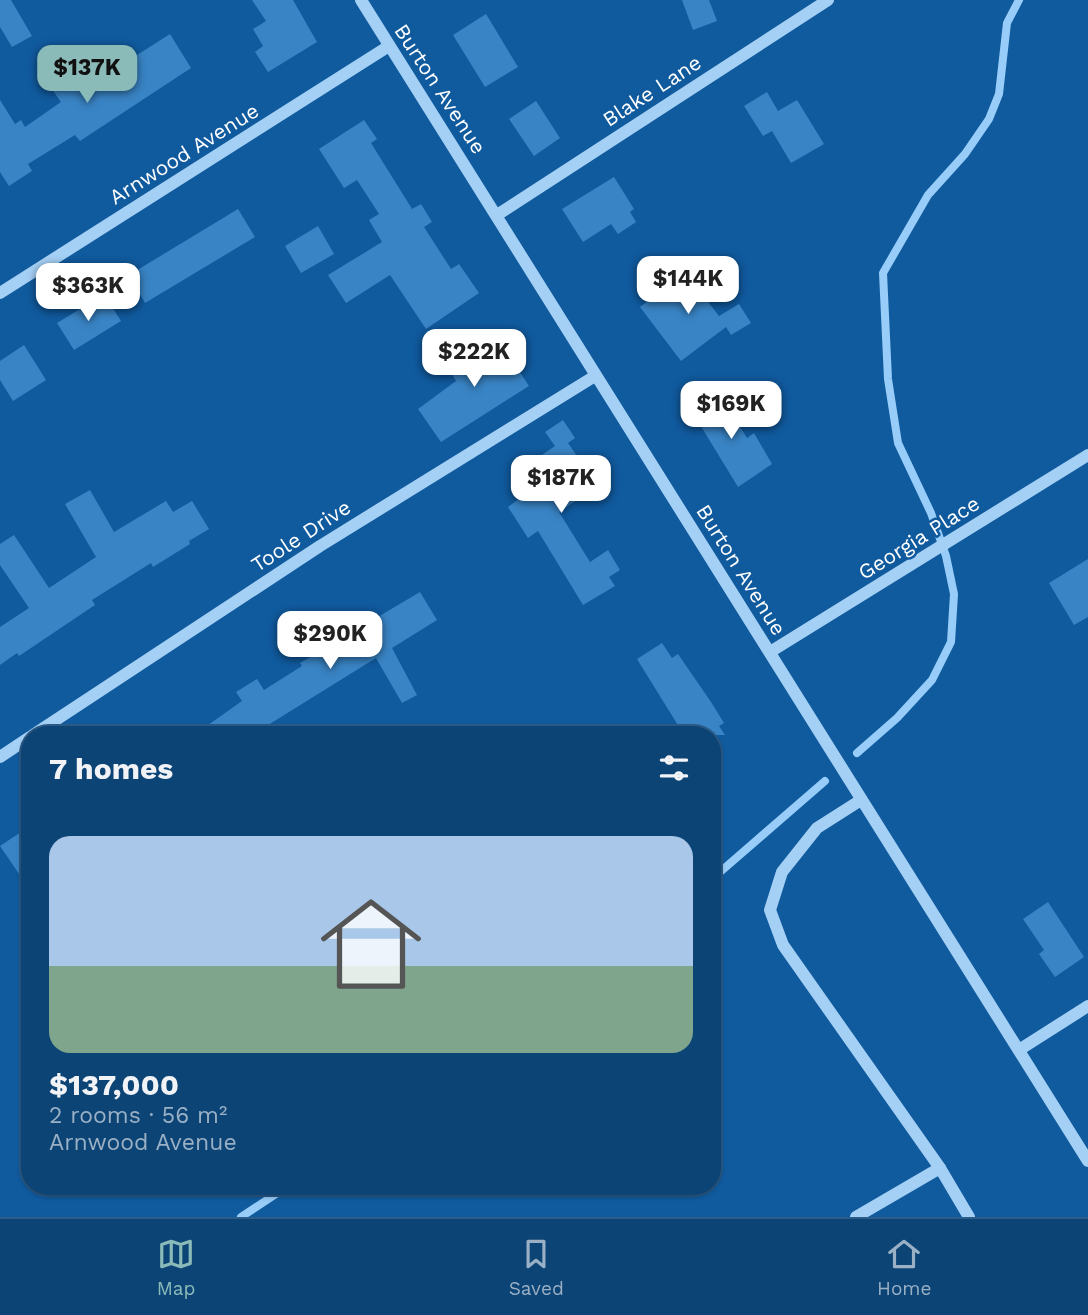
<!DOCTYPE html>
<meta charset="utf-8">
<style>
:root{--surface:#0c4476;--page:#1a4e7e;--text:#f1f3f6;--muted:#9ab0c5;--line:#2c5c88;--accent:#8bbbb9}
body{margin:0;font-family:"Work Sans",sans-serif;background:var(--page);color:var(--text);height:100vh;display:flex;flex-direction:column;font-size:26px;white-space:nowrap}
*{box-sizing:border-box;margin:0}
p{font-size:23px;color:var(--muted)}
.icon{flex:none;width:38px;height:38px;fill:none;stroke:currentColor;stroke-width:2;stroke-linecap:round;stroke-linejoin:round}
.map{position:relative;flex:1;overflow:hidden}
.drawer{position:absolute;left:21px;top:726px;width:700px;height:469px;display:flex;flex-direction:column;background:var(--surface);border-radius:28px;box-shadow:0 2px 5px #0004,0 0 0 2px var(--line)}
.drawer>*{flex:none}
.price{position:absolute;translate:-50% -60px;padding:0 16px;border-radius:14px;background:#fff;color:#222;font-size:23px;line-height:46px;filter:drop-shadow(0 2px 4px #0008)}
.price::after{content:'';position:absolute;left:50%;top:42px;width:21px;height:16px;margin-left:-10px;background:inherit;clip-path:polygon(0 0,100% 0,50% 100%)}
.price.current{background:var(--accent);color:#111}
ul{padding:0;list-style:none}
li{display:grid;align-content:center;gap:14px;height:371px;padding:0 28px}
li span{display:grid;place-items:center;height:217px;border-radius:21px;color:#555}
li>.icon{margin-inline-start:auto}
span .icon{width:126px;height:126px;fill:#fffc;stroke-width:1}
li b{font-size:30px}
h2{display:flex;justify-content:space-between;align-items:center;height:84px;padding:0 28px;font-size:30px}
.dock{display:flex;justify-content:space-around;align-items:center;height:98px;border-top:2px solid var(--line);background:var(--surface);font-size:19px;color:var(--muted)}
.dock a{display:grid;justify-items:center;gap:4px}
.dock .current{color:var(--accent)}
.map>svg:first-child{display:block}
.lines{fill:none;stroke-linecap:round;stroke-linejoin:round}
.stream{stroke:#97cdf8;stroke-width:8}
.building{fill:#3984c5}
.minor{stroke:#a5d0f5;stroke-width:12}
.labels{text-anchor:middle;stroke-width:5;stroke-linejoin:round;paint-order:stroke}
.street-label{font-size:21px;fill:#fff;stroke:#105a9e}
</style>
<div class="map">
<svg width="1088" height="1217" viewBox="0 0 1088 1217">
<rect width="100%" height="100%" fill="#105a9e"/>
<g class="lines">
<g class="stream">
<path d="M 857,753 L 897,718 L 932,680 L 951,642 L 954,594 L 946,556 L 931,513 L 898,443 L 888,379 L 883,273 L 928,195 L 965,154 L 989,119 L 999,94 L 1007,23 L 1019,0"/>
<path d="M 712,879 L 825,781"/>
<path d="M 241,1217 L 288,1186"/>
</g>
</g>
<g class="building">
<path d="M 0,0 L 11,0 L 32,36 L 12,47 L 0,27 Z"/>
<path d="M 252,0 L 293,0 L 317,42 L 268,72 L 255,52 L 263,46 L 253,29 L 266,21 Z"/>
<path d="M 682,0 L 709,0 L 717,21 L 693,30 Z"/>
<path d="M 486,14 L 518,67 L 485,87 L 453,35 Z"/>
<path d="M 170,34 L 191,68 L 80,141 L 75,135 L 28,164 L 32,171 L 9,186 L 0,172 L 0,100 L 15,124 L 21,120 L 25,127 L 61,102 L 49,85 L 87,59 L 101,78 Z"/>
<path d="M 767,92 L 778,111 L 797,100 L 824,144 L 791,163 L 772,131 L 763,136 L 744,106 Z"/>
<path d="M 536,101 L 560,138 L 534,156 L 509,119 Z"/>
<path d="M 364,120 L 377,139 L 371,143 L 412,209 L 421,204 L 432,222 L 424,227 L 451,269 L 459,264 L 479,293 L 426,329 L 390,275 L 346,303 L 328,275 L 382,242 L 369,220 L 379,214 L 357,180 L 344,188 L 319,149 Z"/>
<path d="M 614,177 L 634,209 L 630,212 L 636,222 L 618,234 L 611,224 L 583,242 L 562,209 Z"/>
<path d="M 238,209 L 255,237 L 145,303 L 129,275 Z"/>
<path d="M 318,226 L 334,254 L 301,273 L 285,246 Z"/>
<path d="M 686,273 L 722,320 L 719,316 L 739,304 L 751,323 L 731,335 L 726,327 L 681,361 L 640,307 L 648,301 L 645,297 L 675,275 L 678,279 Z"/>
<path d="M 98,298 L 103,306 L 109,302 L 121,321 L 74,350 L 57,323 Z"/>
<path d="M 496,335 L 529,386 L 441,442 L 418,409 L 456,381 L 447,366 Z"/>
<path d="M 24,345 L 46,380 L 13,401 L 0,380 L 0,361 Z"/>
<path d="M 719,393 L 747,438 L 754,433 L 772,464 L 738,487 L 691,410 Z"/>
<path d="M 563,420 L 575,438 L 568,443 L 588,472 L 567,486 L 577,500 L 559,512 L 590,562 L 608,550 L 620,570 L 609,577 L 615,586 L 583,605 L 538,531 L 528,538 L 508,507 L 527,493 L 514,474 L 555,446 L 545,432 Z"/>
<path d="M 90,490 L 114,532 L 166,501 L 173,512 L 192,501 L 209,529 L 189,541 L 190,544 L 153,567 L 151,563 L 92,600 L 95,605 L 19,656 L 17,653 L 0,665 L 0,627 L 29,608 L 0,565 L 0,544 L 14,535 L 49,588 L 96,557 L 65,504 Z"/>
<path d="M 1088,559 L 1088,617 L 1074,625 L 1049,583 Z"/>
<path d="M 420,592 L 437,620 L 392,648 L 417,695 L 402,703 L 376,658 L 252,735 L 194,735 L 242,701 L 236,692 L 257,679 L 264,690 L 302,666 L 300,663 Z"/>
<path d="M 662,643 L 672,658 L 678,654 L 711,702 L 724,723 L 719,726 L 725,735 L 684,735 L 637,659 Z"/>
<path d="M 30,826 L 30,890 L 0,846 Z"/>
<path d="M 1048,902 L 1084,957 L 1055,977 L 1039,954 L 1044,950 L 1023,919 Z"/>
</g>
<g class="lines">
<g class="minor">
<path d="M 361,0 L 1088,1161"/>
<path d="M 497,215 L 828,0"/>
<path d="M 0,293 L 389,46"/>
<path d="M 770,652 L 1088,455"/>
<path d="M 33,735 L 320,546 L 595,376"/>
<path d="M 0,757 L 30,737"/>
<path d="M 861,800 L 817,828 L 782,872 L 770,910 L 783,945 L 940,1168 L 969,1217"/>
<path d="M 1019,1050 L 1088,1006"/>
<path d="M 856,1217 L 940,1168"/>
</g>
</g>
<g class="labels">
<g class="street-label">
<text transform="translate(440 89) rotate(57)" y="7">Burton Avenue</text>
<text transform="translate(652 91) rotate(-33)" y="7">Blake Lane</text>
<text transform="translate(184 154) rotate(-32)" y="7">Arnwood Avenue</text>
<text transform="translate(301 536) rotate(-33)" y="7">Toole Drive</text>
<text transform="translate(919 538) rotate(-32)" y="7">Georgia Place</text>
<text transform="translate(741 570) rotate(58)" y="7">Burton Avenue</text>
</g>
</g>
</svg>
<b class="price current" style="left:87px;top:105px">$137K</b>
<b class="price" style="left:688px;top:316px">$144K</b>
<b class="price" style="left:88px;top:323px">$363K</b>
<b class="price" style="left:474px;top:389px">$222K</b>
<b class="price" style="left:731px;top:441px">$169K</b>
<b class="price" style="left:561px;top:515px">$187K</b>
<b class="price" style="left:330px;top:671px">$290K</b>
<section class="drawer">
<h2>7 homes<svg class="icon" aria-label="filters" viewBox="0 0 24 24"><path d="M4 7h16M4 17h16"/><circle cx="9" cy="7" r="2"/><circle cx="15" cy="17" r="2"/></svg></h2>
<ul>
<li><span style="background:linear-gradient(#a9c7e8 60%,#7fa58c 0)"><svg class="icon" aria-label="home" viewBox="0 0 24 24"><path d="M3 11l9-7 9 7M6 9v11h12V9"/></svg></span><div><b>$137,000</b><p>2 rooms · 56 m²</p><p>Arnwood Avenue</p></div></li>
</ul>
</section>
</div>
<nav class="dock">
<a class="current"><svg class="icon" aria-label="map" viewBox="0 0 24 24"><path d="M3 6l6-2 6 2 6-2v14l-6 2-6-2-6 2zM9 4v14M15 6v14"/></svg>Map</a>
<a><svg class="icon" aria-label="saved" viewBox="0 0 24 24"><path d="M7 4h10v16l-5-4-5 4z"/></svg>Saved</a>
<a><svg class="icon" aria-label="home" viewBox="0 0 24 24"><path d="M3 11l9-7 9 7M6 9v11h12V9"/></svg>Home</a>
</nav>
